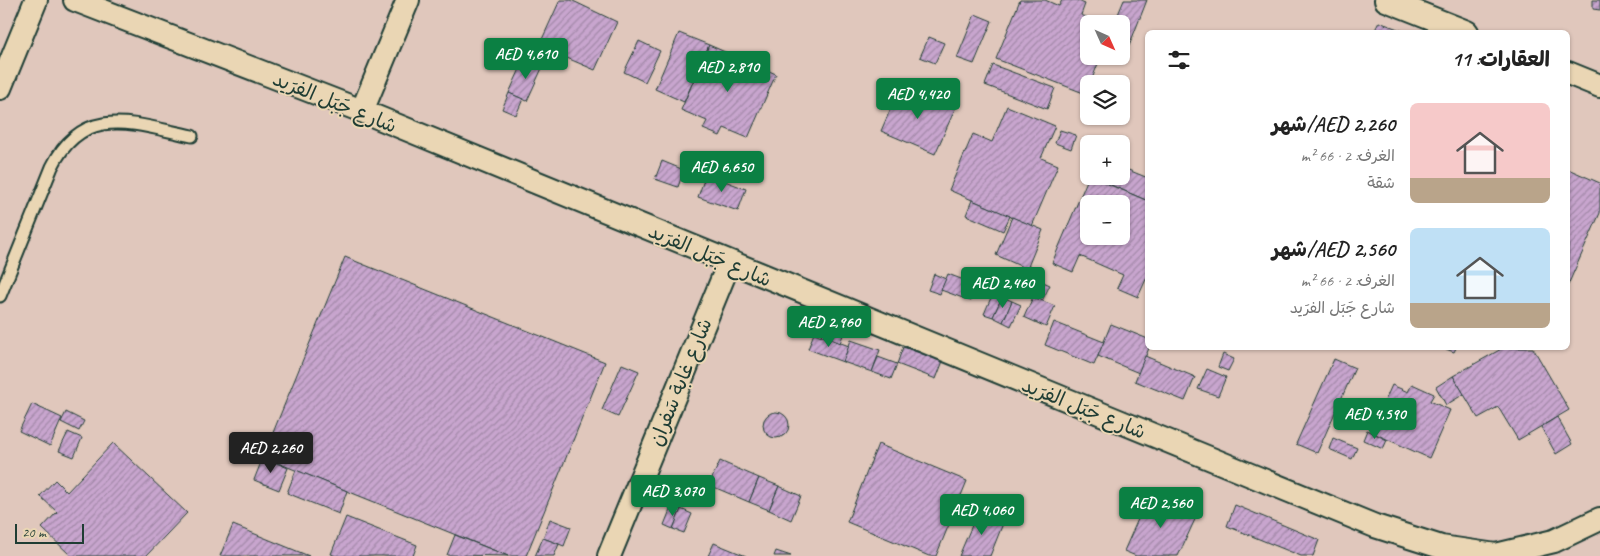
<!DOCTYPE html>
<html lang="ar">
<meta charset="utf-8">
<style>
:root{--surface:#fff;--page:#f6f6f6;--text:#222;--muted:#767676;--accent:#0b8043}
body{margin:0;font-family:Caveat,"Playpen Sans Arabic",sans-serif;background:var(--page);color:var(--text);direction:rtl;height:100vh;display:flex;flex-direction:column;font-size:19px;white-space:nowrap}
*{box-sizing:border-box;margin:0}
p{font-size:16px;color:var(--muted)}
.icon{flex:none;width:28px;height:28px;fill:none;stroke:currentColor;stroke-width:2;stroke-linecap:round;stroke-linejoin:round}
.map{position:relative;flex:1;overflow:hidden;direction:ltr}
.details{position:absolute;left:1145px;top:30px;width:425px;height:320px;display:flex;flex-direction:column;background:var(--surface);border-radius:8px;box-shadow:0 1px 4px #0004;direction:rtl}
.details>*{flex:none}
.needle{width:32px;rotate:135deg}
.buttons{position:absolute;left:1080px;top:15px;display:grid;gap:10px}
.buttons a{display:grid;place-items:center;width:50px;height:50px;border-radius:8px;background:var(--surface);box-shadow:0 1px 4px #0004;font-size:25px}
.scale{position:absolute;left:15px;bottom:12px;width:69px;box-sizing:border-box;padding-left:5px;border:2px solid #1f3d34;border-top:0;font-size:14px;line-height:18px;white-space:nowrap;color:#1f3d34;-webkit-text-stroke:4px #ead6b4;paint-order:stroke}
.price{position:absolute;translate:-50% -42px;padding:0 11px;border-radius:5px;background:var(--accent);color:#fff;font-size:16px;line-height:32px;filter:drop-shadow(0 1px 2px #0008)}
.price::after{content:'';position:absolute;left:50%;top:30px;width:15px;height:11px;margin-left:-8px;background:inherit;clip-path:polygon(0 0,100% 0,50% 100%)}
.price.selected{background:#222;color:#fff}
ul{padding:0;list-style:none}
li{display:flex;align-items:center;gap:15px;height:125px;padding:0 20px}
li span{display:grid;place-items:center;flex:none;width:140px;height:100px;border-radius:8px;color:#555}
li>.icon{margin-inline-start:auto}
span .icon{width:60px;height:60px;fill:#fffc;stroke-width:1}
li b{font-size:21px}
h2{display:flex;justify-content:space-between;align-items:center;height:60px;padding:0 20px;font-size:21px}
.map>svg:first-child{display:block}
.building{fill:url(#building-hatch);stroke:#1f3d34;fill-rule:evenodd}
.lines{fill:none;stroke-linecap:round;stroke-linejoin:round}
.service-casing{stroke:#1f3d34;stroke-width:15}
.minor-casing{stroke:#1f3d34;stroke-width:26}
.service{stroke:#ead6b4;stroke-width:11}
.minor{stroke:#ead6b4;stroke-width:22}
.labels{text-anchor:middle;stroke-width:4;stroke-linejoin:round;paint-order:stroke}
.street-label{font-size:20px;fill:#1f3d34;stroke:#ead6b4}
</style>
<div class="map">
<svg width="1600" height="556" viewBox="0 0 1600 556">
<defs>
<pattern id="building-hatch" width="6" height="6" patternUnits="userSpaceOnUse" patternTransform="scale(1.25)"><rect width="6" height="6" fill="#c8a5ce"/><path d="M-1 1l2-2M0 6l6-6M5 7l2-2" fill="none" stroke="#a288a8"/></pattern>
</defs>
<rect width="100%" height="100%" fill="#e0c7bc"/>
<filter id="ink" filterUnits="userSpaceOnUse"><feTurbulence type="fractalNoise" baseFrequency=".02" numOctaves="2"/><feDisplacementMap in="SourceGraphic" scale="10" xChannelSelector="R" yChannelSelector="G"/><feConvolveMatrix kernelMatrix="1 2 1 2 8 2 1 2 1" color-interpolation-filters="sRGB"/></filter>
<g filter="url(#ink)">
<g class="building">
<path d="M 560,0 L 571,0 L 617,22 L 595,70 L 539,46 Z"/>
<path d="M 1020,0 L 1045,0 L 1059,6 L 1062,0 L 1076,0 L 1085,4 L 1081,15 L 1104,24 L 1089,24 L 1089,56 L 1101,56 L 1090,84 L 1089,84 L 1086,94 L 996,59 Z"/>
<path d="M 1124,0 L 1147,0 L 1129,46 L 1121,43 L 1121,24 L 1114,24 Z"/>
<path d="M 1593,0 L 1600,0 L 1600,10 L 1593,9 Z"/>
<path d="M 975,14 L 992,21 L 974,64 L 957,58 Z"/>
<path d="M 1379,22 L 1406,32 L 1374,32 Z"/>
<path d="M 679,33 L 709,45 L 684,102 L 655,89 Z"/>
<path d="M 929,37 L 944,43 L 935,63 L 920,57 Z"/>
<path d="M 639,41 L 660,51 L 645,82 L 624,72 Z"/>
<path d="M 709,45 L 776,74 L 748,138 L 724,128 L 720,136 L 703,129 L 707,121 L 681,110 Z"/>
<path d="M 525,58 L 543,66 L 527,101 L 509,93 Z"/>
<path d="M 993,65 L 1055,88 L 1047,109 L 985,85 Z"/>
<path d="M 900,87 L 955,109 L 935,154 L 881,131 Z"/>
<path d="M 937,89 L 946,93 L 942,104 L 932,100 Z"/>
<path d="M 509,93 L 523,99 L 516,115 L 502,109 Z"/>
<path d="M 1007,106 L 1055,126 L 1041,158 L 1058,165 L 1032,226 L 949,190 L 973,134 L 992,142 Z"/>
<path d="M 1060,130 L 1076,135 L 1071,149 L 1055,143 Z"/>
<path d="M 1089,153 L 1089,176 L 1081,172 Z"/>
<path d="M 662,161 L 684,170 L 678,187 L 655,179 Z"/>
<path d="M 1121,167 L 1148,178 L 1148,201 L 1090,176 L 1121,176 Z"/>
<path d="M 1568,169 L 1600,183 L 1600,213 L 1568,285 Z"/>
<path d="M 706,174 L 746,189 L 738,211 L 698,197 Z"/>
<path d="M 1089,176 L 1148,201 L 1148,275 L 1138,297 L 1117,288 L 1123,275 L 1080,256 L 1073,272 L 1052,263 ZM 1089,204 L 1121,204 L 1121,236 L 1089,236 Z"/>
<path d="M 972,200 L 1010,216 L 1003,231 L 966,215 Z"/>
<path d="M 1012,217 L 1043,230 L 1027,269 L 996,255 Z"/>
<path d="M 345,257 L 605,362 L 526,556 L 508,556 L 263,457 Z"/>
<path d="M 934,274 L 946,279 L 940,294 L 928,290 Z"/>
<path d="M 948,274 L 977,285 L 971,301 L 941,290 Z"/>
<path d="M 1041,281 L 1050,285 L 1042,301 L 1033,297 Z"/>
<path d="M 993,293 L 1002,297 L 993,317 L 984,314 Z"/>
<path d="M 1002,297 L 1012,301 L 1003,322 L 993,317 Z"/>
<path d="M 1033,297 L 1055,306 L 1046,327 L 1024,317 Z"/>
<path d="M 1012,301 L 1021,305 L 1011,326 L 1003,322 Z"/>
<path d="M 828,315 L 848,322 L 840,343 L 821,335 Z"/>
<path d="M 1054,322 L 1104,342 L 1094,365 L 1045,345 Z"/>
<path d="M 1111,324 L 1148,339 L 1148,348 L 1149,348 L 1139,373 L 1098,356 Z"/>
<path d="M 814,333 L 849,346 L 843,362 L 808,349 Z"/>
<path d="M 851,340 L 880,350 L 872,372 L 843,362 Z"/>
<path d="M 903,347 L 943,361 L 936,379 L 897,364 Z"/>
<path d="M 1443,348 L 1456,348 L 1454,352 Z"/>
<path d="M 1503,348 L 1533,348 L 1569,410 L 1518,440 L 1498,407 L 1478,418 L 1453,376 Z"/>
<path d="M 1223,354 L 1234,359 L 1228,371 L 1218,367 Z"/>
<path d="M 1145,356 L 1195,377 L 1185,401 L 1135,381 Z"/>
<path d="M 878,357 L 897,364 L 891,379 L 872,372 Z"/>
<path d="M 1334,359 L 1355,368 L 1317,453 L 1296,444 Z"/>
<path d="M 622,364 L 639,371 L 618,417 L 602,410 Z"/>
<path d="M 1207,369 L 1226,377 L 1218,396 L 1198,389 Z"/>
<path d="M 1453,376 L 1464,394 L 1446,405 L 1436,387 Z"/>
<path d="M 1412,384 L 1434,394 L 1430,401 L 1450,410 L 1429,458 L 1371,432 L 1392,385 L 1408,392 Z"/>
<path d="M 32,404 L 62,418 L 50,446 L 19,431 Z"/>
<path d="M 66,412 L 84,421 L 79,431 L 61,422 Z"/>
<circle cx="776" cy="425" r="13"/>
<path d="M 1557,417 L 1572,444 L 1556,454 L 1541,427 Z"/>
<path d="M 1367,430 L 1387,440 L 1383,449 L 1363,440 Z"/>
<path d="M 68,432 L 82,438 L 74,457 L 59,451 Z"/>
<path d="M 1333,438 L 1357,448 L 1352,459 L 1329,449 Z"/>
<path d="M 113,443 L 187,513 L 146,556 L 71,556 L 42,528 L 57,512 L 40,496 L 55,480 L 67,492 Z"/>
<path d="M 878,444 L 967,481 L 936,556 L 929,556 L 847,522 Z"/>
<path d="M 263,457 L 288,468 L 279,490 L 254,480 Z"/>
<path d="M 720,461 L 759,478 L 749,502 L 709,485 Z"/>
<path d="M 296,470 L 347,491 L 339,514 L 287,493 Z"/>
<path d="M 759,478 L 779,486 L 769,510 L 749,502 Z"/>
<path d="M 779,486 L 801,496 L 791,520 L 769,510 Z"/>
<path d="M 1150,492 L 1198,513 L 1178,556 L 1136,556 L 1124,551 Z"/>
<path d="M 672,505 L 681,509 L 673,529 L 664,525 Z"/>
<path d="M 1235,505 L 1319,540 L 1313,556 L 1301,556 L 1227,526 Z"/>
<path d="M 681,509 L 692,514 L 684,533 L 673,529 Z"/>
<path d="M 978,511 L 1004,521 L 990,556 L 959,556 Z"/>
<path d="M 346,517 L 417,545 L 413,556 L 336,556 L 331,554 Z"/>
<path d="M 550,519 L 571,527 L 564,546 L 543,538 Z"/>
<path d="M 233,525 L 309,556 L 220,556 Z"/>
<path d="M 455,535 L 508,556 L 447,555 Z"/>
<path d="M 543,538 L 559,544 L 554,556 L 535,556 Z"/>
<path d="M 714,543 L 746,556 L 708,556 Z"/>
<path d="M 776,551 L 791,556 L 774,556 Z"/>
</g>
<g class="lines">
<defs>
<path id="service" d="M 0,296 L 52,167 C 84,102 136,125 192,136"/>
<g id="minor">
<path d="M 75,0 L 362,111 L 1375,526 L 1441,547 L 1496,555 L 1554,541 L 1600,519"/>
<path d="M 1386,0 L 1467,32"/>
<path d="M 1568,73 L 1600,86"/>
<path d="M 0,88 L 36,0"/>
<path d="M 362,111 L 408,0"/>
<path d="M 609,556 L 729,263"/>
</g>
</defs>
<use href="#service" class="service-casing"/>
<use href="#minor" class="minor-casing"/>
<use href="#service" class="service"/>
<use href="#minor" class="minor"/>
</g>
</g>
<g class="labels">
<g class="street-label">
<text transform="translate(335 102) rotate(22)" y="7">شارع جَبَل الفرَيد</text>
<text transform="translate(710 255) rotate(23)" y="7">شارع جَبَل الفرَيد</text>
<text transform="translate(680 382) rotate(-68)" y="7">شارع غابة سَفران</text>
<text transform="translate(1084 408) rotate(22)" y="7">شارع جَبَل الفرَيد</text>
</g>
</g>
</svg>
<div class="buttons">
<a><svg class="needle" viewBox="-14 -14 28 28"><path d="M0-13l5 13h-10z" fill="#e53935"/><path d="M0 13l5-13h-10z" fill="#767676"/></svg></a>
<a><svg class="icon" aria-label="layers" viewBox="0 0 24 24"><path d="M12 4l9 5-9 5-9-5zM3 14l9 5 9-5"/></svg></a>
<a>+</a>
<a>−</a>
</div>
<div class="scale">20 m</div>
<b class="price" style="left:526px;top:80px">AED 4,610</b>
<b class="price" style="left:728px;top:93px">AED 2,810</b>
<b class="price" style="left:918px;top:120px">AED 4,420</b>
<b class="price" style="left:722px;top:193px">AED 6,650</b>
<b class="price" style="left:1003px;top:309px">AED 2,460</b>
<b class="price" style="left:829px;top:348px">AED 2,960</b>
<b class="price" style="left:1375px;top:440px">AED 4,590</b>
<b class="price selected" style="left:271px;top:474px">AED 2,260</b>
<b class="price" style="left:673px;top:517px">AED 3,070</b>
<b class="price" style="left:1161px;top:529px">AED 2,560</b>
<b class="price" style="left:982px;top:536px">AED 4,060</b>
<section class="details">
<h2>العقارات: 11<svg class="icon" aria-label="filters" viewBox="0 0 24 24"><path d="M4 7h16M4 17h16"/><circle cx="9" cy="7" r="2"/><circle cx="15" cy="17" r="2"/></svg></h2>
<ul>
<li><span style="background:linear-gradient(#f6c9c9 75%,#b9a48a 0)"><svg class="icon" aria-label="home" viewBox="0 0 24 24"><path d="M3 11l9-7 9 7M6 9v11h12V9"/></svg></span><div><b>AED 2,260/شهر</b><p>الغرف: 2 · 66 m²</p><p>شقة</p></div></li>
<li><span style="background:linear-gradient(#bfe0f5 75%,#b9a48a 0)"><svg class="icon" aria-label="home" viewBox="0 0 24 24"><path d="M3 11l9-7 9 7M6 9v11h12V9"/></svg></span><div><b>AED 2,560/شهر</b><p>الغرف: 2 · 66 m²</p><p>شارع جَبَل الفرَيد</p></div></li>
</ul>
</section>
</div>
